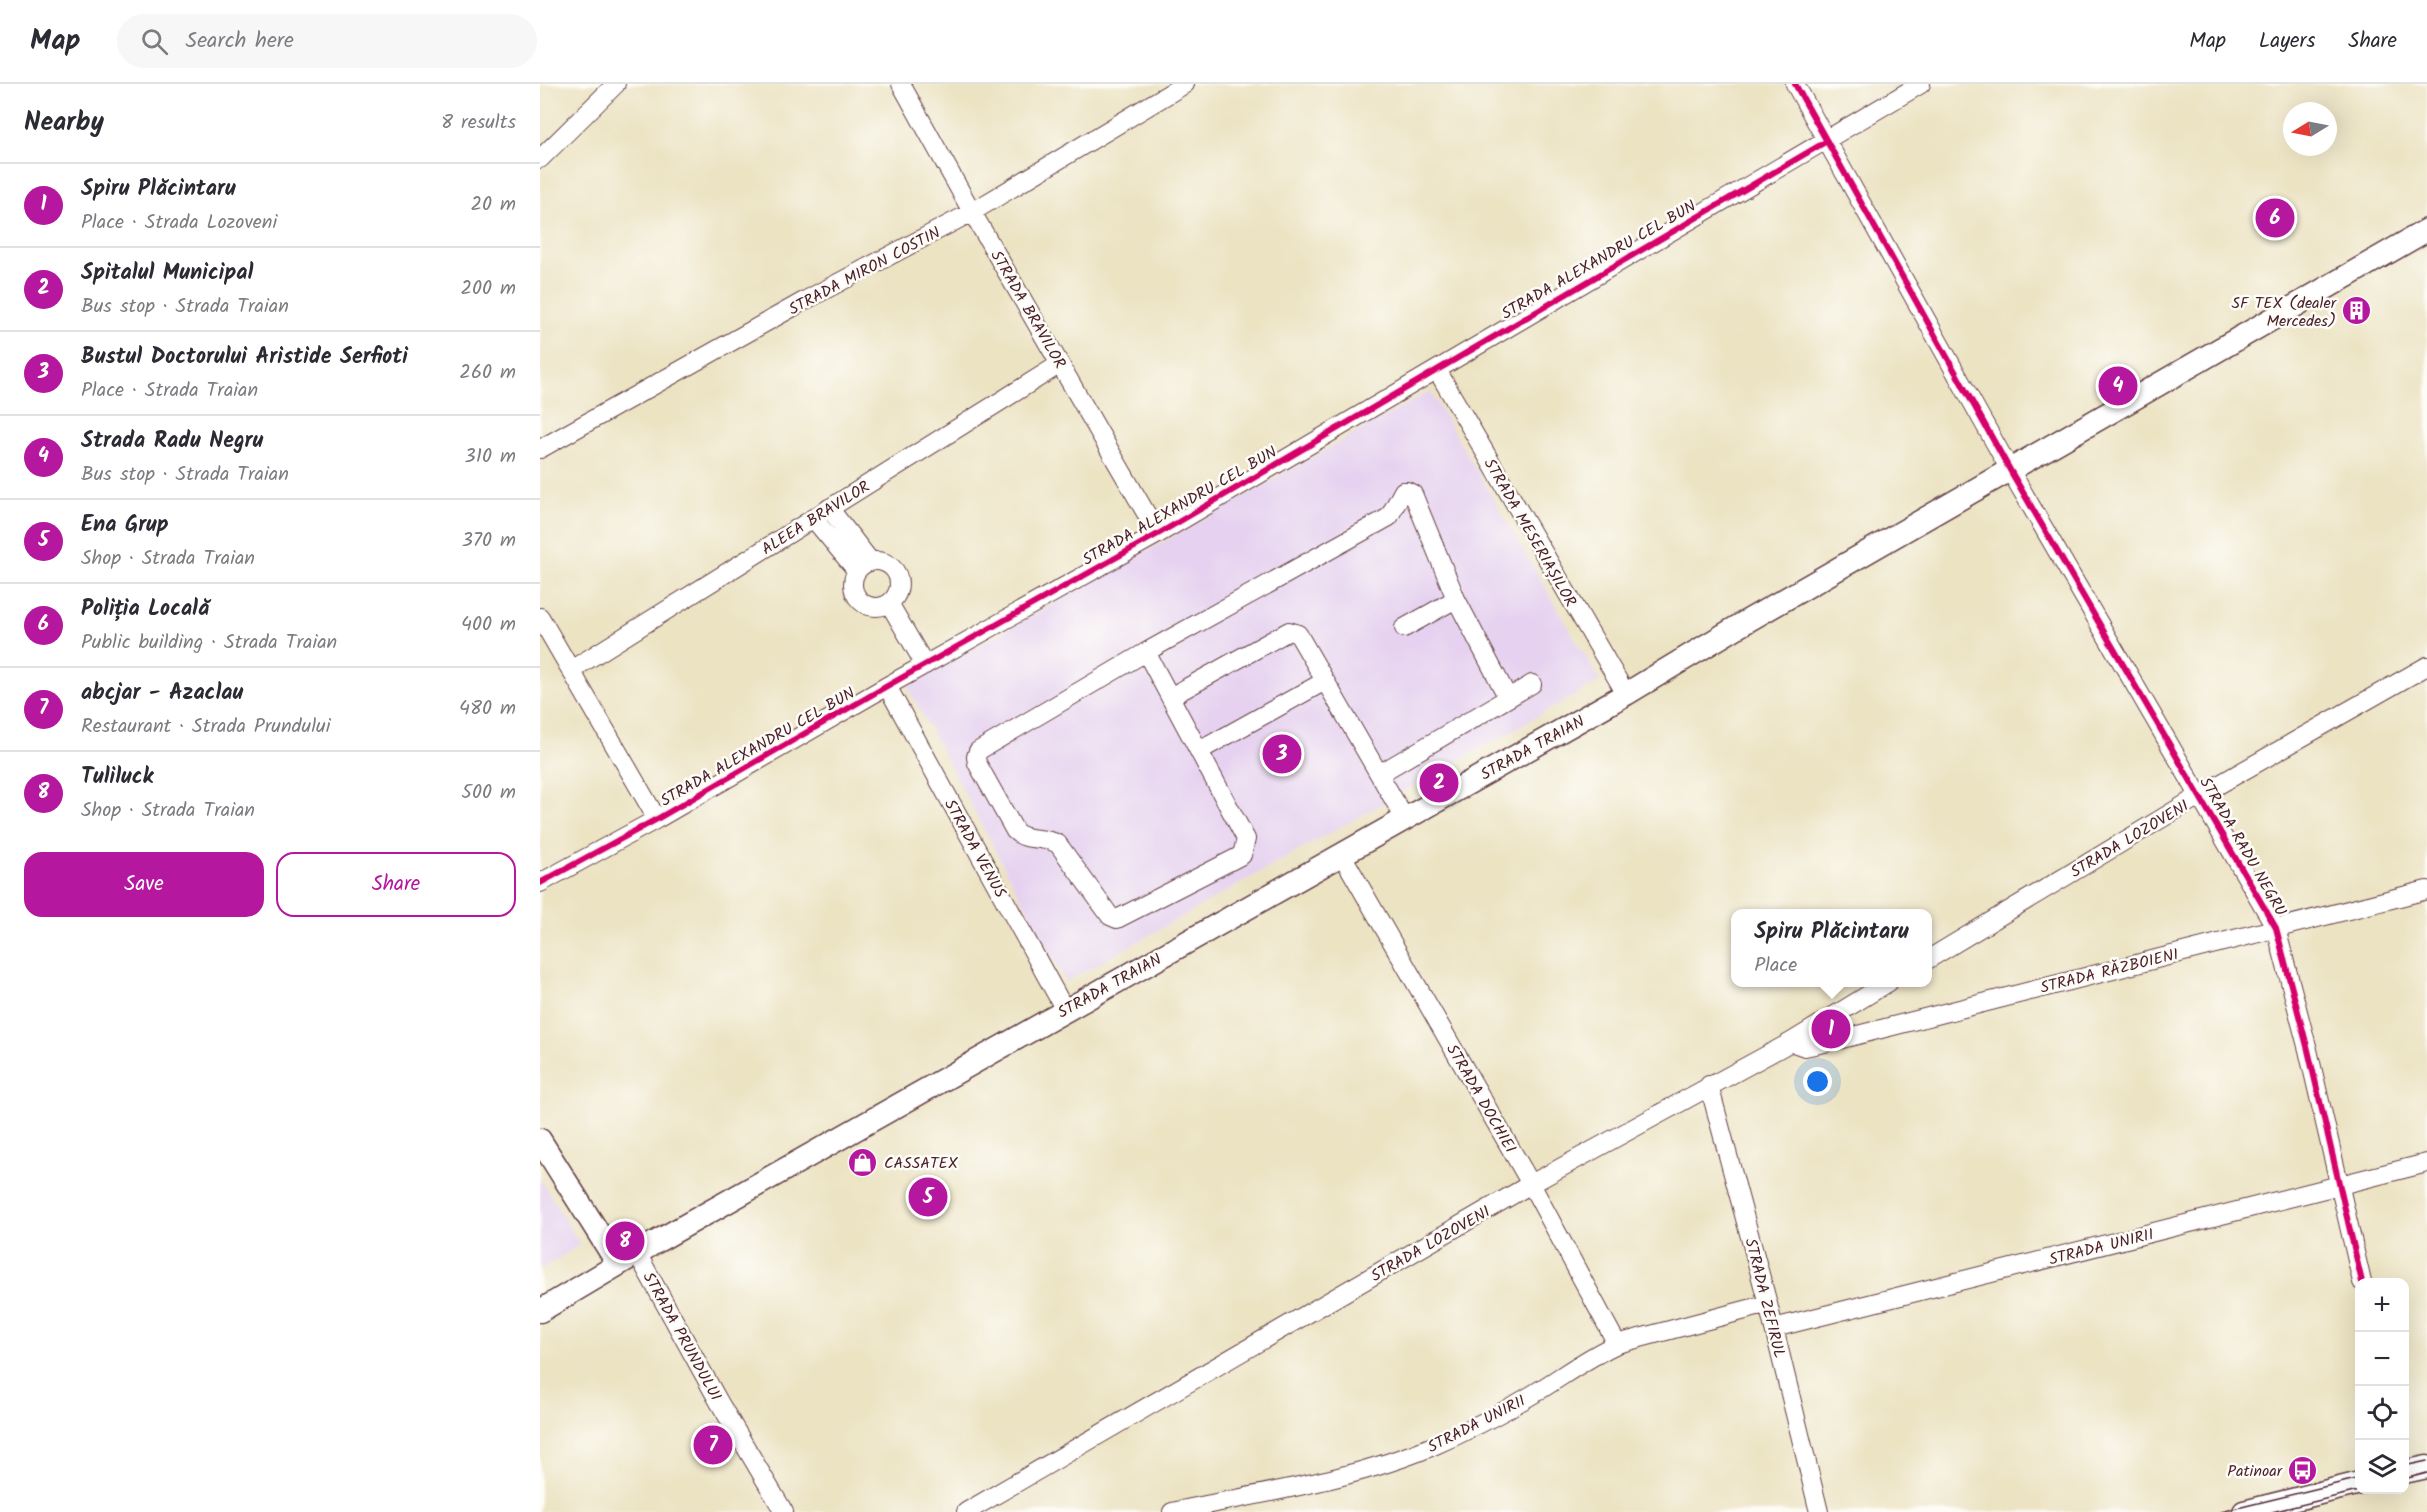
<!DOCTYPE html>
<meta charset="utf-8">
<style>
:root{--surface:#fff;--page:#f7f7f7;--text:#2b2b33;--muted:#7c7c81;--line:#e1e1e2;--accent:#b5179e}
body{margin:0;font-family:Kalam,sans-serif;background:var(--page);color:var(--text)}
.controls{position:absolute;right:18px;bottom:18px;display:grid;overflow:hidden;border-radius:12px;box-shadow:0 6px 24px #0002}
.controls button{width:54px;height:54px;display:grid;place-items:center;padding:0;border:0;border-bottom:2px solid var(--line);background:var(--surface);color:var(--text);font:30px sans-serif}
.compass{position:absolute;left:1743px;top:18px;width:54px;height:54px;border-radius:50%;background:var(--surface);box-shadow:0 6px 24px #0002;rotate:260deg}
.you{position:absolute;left:1278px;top:998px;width:21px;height:21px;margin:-15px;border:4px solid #fff;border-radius:50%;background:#1a73e8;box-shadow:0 0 0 9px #1a73e833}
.badge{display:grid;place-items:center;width:39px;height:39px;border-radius:50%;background:var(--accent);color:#fff;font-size:20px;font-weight:700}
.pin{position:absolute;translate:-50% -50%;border:3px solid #fff;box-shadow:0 2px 6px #0006}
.popup{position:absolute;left:1191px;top:825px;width:201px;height:78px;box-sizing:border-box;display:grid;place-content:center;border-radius:12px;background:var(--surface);filter:drop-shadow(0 2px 4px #0005);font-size:20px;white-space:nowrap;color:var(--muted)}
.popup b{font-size:22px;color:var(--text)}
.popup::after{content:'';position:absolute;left:50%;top:100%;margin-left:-12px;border:12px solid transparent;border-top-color:var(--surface)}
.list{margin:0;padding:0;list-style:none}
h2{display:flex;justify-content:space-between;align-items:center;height:78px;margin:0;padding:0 24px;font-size:26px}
h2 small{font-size:20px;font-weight:400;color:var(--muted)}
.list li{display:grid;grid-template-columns:39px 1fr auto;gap:18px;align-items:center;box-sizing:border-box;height:84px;padding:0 24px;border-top:2px solid var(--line)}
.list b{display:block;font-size:22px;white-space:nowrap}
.list p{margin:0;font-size:20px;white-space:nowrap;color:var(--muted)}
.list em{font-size:20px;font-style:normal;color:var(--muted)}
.actions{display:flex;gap:12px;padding:18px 24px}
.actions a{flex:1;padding:14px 0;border:2px solid var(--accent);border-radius:18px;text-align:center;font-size:21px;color:var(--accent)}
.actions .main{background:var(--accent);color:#fff}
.icon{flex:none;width:33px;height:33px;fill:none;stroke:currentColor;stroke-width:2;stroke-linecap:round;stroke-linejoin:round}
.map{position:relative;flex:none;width:1887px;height:1428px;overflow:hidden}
header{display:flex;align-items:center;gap:36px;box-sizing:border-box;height:84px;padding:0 30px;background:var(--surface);border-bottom:2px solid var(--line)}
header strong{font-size:28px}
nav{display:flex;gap:33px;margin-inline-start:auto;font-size:21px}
.search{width:420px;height:54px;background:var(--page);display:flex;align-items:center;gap:15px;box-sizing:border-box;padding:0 21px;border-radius:33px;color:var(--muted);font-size:22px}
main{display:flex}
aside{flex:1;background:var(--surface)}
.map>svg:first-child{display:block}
</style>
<header>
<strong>Map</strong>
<div class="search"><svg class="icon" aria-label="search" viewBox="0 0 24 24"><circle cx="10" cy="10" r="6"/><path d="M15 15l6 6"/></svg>Search here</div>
<nav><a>Map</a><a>Layers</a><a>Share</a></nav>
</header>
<main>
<aside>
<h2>Nearby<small>8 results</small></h2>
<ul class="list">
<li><span class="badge">1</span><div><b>Spiru Plăcintaru</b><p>Place · Strada Lozoveni</p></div><em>20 m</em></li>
<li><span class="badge">2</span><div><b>Spitalul Municipal</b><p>Bus stop · Strada Traian</p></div><em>200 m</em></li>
<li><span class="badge">3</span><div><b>Bustul Doctorului Aristide Serfioti</b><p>Place · Strada Traian</p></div><em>260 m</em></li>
<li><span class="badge">4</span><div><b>Strada Radu Negru</b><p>Bus stop · Strada Traian</p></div><em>310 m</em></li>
<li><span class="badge">5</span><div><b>Ena Grup</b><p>Shop · Strada Traian</p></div><em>370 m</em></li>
<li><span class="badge">6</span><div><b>Poliția Locală</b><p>Public building · Strada Traian</p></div><em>400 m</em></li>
<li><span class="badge">7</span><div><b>abcjar - Azaclau</b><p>Restaurant · Strada Prundului</p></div><em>480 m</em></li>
<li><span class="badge">8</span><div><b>Tuliluck</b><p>Shop · Strada Traian</p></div><em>500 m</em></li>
</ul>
<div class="actions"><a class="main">Save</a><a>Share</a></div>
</aside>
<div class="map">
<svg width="1887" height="1428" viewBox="0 0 1887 1428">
<rect width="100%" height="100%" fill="#fdfcf7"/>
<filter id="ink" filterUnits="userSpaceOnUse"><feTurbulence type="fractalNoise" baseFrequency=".0167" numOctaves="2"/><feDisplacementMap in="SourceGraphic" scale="12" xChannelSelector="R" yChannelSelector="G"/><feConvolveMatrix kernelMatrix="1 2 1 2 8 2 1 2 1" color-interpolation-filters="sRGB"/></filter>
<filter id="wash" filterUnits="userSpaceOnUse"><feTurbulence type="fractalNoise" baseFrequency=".008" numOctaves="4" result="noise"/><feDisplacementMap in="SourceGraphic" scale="24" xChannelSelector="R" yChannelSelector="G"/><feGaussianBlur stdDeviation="1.35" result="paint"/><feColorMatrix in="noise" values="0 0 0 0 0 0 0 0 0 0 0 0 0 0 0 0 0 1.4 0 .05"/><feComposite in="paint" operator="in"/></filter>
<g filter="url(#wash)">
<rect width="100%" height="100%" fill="#ece3c3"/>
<path fill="#e6d2f0" d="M890,307l170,290 -534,301 -159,-296z
M0,1094l40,67 -40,25z"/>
</g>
<g filter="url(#ink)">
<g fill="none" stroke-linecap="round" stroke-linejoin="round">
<defs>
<path id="minor" d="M361,0l71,128 186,322
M1255,0l215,386 266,458 32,122 54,232
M0,75l76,-75
M897,286l189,324
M0,365l264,-148 168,-89 213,-128
M289,424l42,54
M273,434l44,53
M313 500a23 23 0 1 1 46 0a23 23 0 1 1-46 0Z
M349,519l36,62
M0,533l117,202
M864,544l52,-29
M606,568l100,187 -4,16 -125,64 -7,-3 -52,-72c-13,-8 -32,-2 -43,-13l-38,-68 -1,-6 2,-6 168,-99 243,-135 14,-26h4l6,3 43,105 52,99
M31,586l489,-306
M347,602l178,324
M630,613l119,-66 9,3 107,185
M659,667l126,-70
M839,690l153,-90
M802,771l189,329 86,160
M0,799l117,-64 230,-133 271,-152 763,-450
M1387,876l272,-164 228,-130
M1251,958l14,5 29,-6 593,-151
M1169,1001l59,219 51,208
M97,1169l82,149 65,110
M1234,1244l653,-165
M426,1428l565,-328 260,-142 98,-60
M632,1428c87,-19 179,-31 261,-66 35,-15 69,-33 102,-53 28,-17 53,-36 82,-49l151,-40"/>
<path id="major" d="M0,1056l78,124
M0,1227l116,-69 970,-548 116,-70 685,-394
M1864,1388l23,-5
M1704,1428l116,-29"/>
</defs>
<use href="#minor" stroke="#623c42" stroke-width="20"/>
<use href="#major" stroke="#623c42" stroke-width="25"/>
<use href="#minor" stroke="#fff" stroke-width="18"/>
<use href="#major" stroke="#fff" stroke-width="22"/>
<path stroke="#4a1f2b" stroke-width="1.5" d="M1864,1382l23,-5
M1864,1395l23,-6
M1681,1428l139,-34
M1732,1428l90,-22"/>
<defs>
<path id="cycleway" d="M1255,0l215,386 266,458 32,122 54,232
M0,799l117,-64 230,-133 271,-152 669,-393"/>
</defs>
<use href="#cycleway" stroke="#fdfcf7" stroke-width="10"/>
<use href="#cycleway" stroke="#d6006c" stroke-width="6"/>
</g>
</g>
<defs>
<symbol id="building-disc" viewBox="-11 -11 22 22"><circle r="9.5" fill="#b5179e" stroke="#fdfcf7"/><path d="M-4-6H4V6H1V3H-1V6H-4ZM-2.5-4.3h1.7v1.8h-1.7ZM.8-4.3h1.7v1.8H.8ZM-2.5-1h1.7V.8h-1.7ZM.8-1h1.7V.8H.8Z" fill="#fff"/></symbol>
<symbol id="shop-disc" viewBox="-11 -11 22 22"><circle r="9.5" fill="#b5179e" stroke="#fdfcf7"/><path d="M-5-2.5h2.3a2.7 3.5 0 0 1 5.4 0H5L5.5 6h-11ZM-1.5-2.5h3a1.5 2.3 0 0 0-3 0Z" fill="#fff"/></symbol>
<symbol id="bus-disc" viewBox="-11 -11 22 22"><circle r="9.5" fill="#b5179e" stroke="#fdfcf7"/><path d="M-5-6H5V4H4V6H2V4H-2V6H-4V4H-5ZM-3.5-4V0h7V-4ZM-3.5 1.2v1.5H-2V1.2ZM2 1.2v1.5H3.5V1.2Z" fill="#fff"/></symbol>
</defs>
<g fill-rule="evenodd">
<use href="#building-disc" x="1800" y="210" width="33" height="33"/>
<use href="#shop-disc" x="306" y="1062" width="33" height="33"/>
<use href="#bus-disc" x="1746" y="1370" width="33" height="33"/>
</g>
<g text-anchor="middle" stroke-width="5" stroke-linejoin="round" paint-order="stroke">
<g font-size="16" fill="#4a1f2b" stroke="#fdfcf7">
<text transform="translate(1058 175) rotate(-30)" y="6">STRADA ALEXANDRU CEL BUN</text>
<text transform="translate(324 186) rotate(-28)" y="6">STRADA MIRON COSTIN</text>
<text transform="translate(489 225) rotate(60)" y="6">STRADA BRAVILOR</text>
<text transform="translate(639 421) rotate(-30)" y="6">STRADA ALEXANDRU CEL BUN</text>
<text transform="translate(275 433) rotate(-32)" y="6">ALEEA BRAVILOR</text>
<text transform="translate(991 448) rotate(60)" y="6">STRADA MESERIAȘILOR</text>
<text transform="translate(217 662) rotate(-30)" y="6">STRADA ALEXANDRU CEL BUN</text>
<text transform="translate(992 663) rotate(-29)" y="6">STRADA TRAIAN</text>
<text transform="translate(1589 754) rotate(-31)" y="6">STRADA LOZOVENI</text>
<text transform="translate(1704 762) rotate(60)" y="6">STRADA RADU NEGRU</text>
<text transform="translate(436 764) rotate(61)" y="6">STRADA VENUS</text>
<text transform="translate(1569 886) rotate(-14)" y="6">STRADA RĂZBOIENI</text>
<text transform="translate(569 901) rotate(-29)" y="6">STRADA TRAIAN</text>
<text transform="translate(942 1014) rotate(60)" y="6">STRADA DOCHIEI</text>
<text transform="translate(890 1159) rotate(-30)" y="6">STRADA LOZOVENI</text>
<text transform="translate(1561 1162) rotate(-14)" y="6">STRADA UNIRII</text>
<text transform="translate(1226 1214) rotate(76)" y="6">STRADA ZEFIRUL</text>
<text transform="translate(143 1252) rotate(61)" y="6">STRADA PRUNDULUI</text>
<text transform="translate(936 1339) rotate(-27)" y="6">STRADA UNIRII</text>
</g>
<g font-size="16" fill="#4a1f2b" stroke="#fdfcf7" text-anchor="end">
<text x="1796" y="224">SF TEX (dealer<tspan x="1796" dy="18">Mercedes)</tspan></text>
<text x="344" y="1084" text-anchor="start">CASSATEX</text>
<text x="1742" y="1392">Patinoar</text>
</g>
</g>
</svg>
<div class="controls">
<button>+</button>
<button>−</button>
<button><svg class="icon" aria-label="locate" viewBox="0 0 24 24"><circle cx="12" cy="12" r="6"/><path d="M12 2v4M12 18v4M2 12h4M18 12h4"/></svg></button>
<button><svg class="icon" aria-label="layers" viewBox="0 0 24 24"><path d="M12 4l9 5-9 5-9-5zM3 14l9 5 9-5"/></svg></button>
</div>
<svg class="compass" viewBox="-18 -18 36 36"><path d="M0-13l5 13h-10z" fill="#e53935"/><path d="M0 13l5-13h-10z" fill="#7c7c81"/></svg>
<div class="you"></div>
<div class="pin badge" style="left:1291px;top:945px">1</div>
<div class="popup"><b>Spiru Plăcintaru</b>Place</div>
<div class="pin badge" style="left:899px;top:699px">2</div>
<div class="pin badge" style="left:742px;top:670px">3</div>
<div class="pin badge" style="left:1578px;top:302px">4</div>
<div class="pin badge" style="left:388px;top:1113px">5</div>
<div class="pin badge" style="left:1735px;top:134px">6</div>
<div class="pin badge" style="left:173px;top:1361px">7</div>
<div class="pin badge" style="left:85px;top:1157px">8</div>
</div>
</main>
